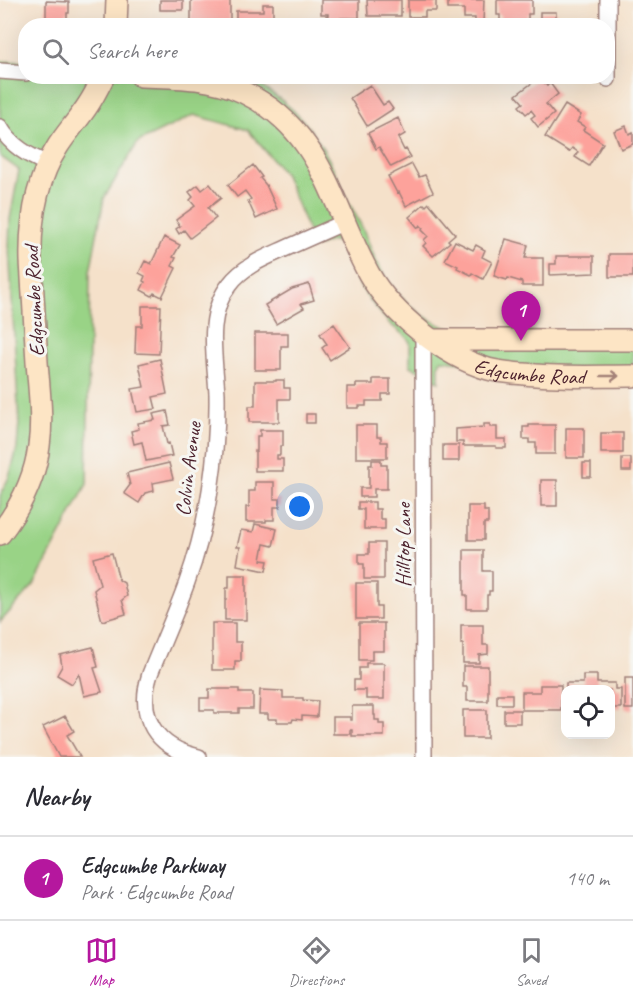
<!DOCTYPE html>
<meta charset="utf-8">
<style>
:root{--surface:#fff;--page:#f2f2f3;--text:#2b2b33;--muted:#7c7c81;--line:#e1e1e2;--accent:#b5179e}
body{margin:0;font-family:Caveat,sans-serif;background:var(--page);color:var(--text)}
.controls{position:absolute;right:18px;bottom:18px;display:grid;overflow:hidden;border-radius:12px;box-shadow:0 6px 24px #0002}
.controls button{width:54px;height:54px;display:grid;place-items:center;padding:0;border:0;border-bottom:2px solid var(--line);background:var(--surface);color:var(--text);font:30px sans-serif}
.you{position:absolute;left:300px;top:507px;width:21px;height:21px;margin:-15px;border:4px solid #fff;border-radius:50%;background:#1a73e8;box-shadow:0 0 0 9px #1a73e833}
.badge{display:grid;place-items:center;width:39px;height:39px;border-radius:50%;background:var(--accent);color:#fff;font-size:20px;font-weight:700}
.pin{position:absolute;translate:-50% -50px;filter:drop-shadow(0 2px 3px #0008)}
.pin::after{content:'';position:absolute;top:32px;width:21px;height:18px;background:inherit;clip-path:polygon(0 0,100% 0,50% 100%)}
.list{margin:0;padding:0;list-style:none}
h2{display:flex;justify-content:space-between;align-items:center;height:78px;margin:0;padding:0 24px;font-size:26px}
h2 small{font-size:20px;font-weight:400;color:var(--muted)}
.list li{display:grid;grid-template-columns:39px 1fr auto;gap:18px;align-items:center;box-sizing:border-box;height:84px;padding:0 24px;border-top:2px solid var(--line)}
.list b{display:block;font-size:22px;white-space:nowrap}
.list p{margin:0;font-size:20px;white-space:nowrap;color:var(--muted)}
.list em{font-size:20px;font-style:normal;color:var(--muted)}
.icon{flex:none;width:33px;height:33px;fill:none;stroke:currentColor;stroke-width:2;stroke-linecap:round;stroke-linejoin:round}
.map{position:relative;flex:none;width:633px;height:757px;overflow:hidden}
.search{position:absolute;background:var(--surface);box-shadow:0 6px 24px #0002;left:18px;right:18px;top:18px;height:66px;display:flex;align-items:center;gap:15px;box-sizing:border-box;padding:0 21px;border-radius:24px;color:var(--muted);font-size:22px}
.sheet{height:162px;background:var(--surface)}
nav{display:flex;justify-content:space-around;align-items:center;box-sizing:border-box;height:84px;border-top:2px solid var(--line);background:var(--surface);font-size:16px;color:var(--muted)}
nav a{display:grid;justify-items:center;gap:3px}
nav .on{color:var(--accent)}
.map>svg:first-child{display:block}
</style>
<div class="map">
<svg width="633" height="757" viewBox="0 0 633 757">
<rect width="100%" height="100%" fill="#f6f6f2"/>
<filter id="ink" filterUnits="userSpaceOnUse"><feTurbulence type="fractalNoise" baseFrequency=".0167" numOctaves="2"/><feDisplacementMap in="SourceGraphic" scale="12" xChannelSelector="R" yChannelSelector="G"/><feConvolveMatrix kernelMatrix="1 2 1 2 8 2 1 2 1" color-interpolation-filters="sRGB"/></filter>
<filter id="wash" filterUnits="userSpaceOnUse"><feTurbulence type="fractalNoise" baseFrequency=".008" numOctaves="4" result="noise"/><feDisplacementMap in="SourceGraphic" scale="24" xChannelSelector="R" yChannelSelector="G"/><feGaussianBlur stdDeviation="1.35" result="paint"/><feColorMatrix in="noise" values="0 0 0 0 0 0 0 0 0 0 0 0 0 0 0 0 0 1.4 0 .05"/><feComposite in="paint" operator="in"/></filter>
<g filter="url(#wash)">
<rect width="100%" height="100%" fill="#f5e1ca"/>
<path fill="#99d386" stroke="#727958" stroke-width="1.5" d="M0,61l25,1 1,14h213c32,13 58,33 77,62 13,19 22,40 31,61 6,12 14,24 19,37 4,10 7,20 12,29 16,31 45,57 79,66l176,2v50l-189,-23h-3l-2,5v17l-29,-16v-24l-4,-5 -16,-13 -21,-25 -9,-14 -18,-39 -7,-5h-4l-16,6 -30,-72 -37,-45 -54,-15 -56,27 -34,56 -14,74 -3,212 -53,101 -34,37v-126l9,-19 4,-13 4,-16 2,-26 -10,-175 1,-28 9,-49 -19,-14z"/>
<g id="blocks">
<path fill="#fda29b" d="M160,0h23v10h-23z
M191,0h39v23h-39z
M321,0h38v18h-18v8h-15v-10h2v-2h-7z
M367,0h34v16h-33z
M408,0h28v11h-11v6h-17z
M448,0h36l-1,23h-8v-5h-11v-9h-16z
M497,0h35v14h-4v7h-28v-6h-3z
M46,1l23,1v11h-2v13h-21z
M263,4h10v22h-37v-15h27z
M540,12h16v14h-16z
M540,77l7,9 3,-3 8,11 -12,10 8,10 -16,13 -7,-9 4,-3 -4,-5 -5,4 -7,-8 4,-3 -7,-8z
M370,85l13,20 5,-3 5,7 -26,17 -17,-28z
M565,105l16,10 -4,7 8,5 -2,3 20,13 -14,23 -14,-9 3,-5 -6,-4 -3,4 -24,-15z
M398,118l7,16 -7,4 6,12 2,-1 5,8 -20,10 -12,-20 -3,2 -8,-16z
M626,126l3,8 4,-2v12l-12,5 -7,-18z
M412,164l7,13 6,-2 8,17 -27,14 -7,-14 -2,1 -9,-17z
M253,165l9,12 -2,1 6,7 11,24 -21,10 -8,-18 3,-2 -6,-8 -8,6 -9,-12z
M210,184l11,14 -13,10 8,10 -26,20 -6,-8 -5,4 -3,-5 4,-3 -4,-6 19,-14 -5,-6 3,-3 -4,-5 9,-7 4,5z
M429,203l26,31 -7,6 2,2 -17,14 -10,-10 3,-3 -2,-3 4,-4 -6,-6 1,-2 -3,-3 -2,3 -9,-11 15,-13 2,2z
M164,237l16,8 -7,12 3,1 -4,8 4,2 -14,29 -8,-4 -2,3 -11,-6 4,-8 -2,-1 2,-5 -6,-3 6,-12 6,3z
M506,239l22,6 -3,13h18v28h-21v-4l-14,-4 -1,2 -13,-4z
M455,241l18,9 3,-5 9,5 -3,7 10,5 -9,17 -11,-6 -1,2 -14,-7 1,-2 -13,-6z
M609,254h24v23h-24z
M556,256h38v17l-44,2v-11h6z
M309,284l5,16 -13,4 3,4 -28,16 -11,-19 27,-16z
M142,306h19l-2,48 -24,-1 1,-27h6z
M334,324l16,23 -20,13 -8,-12 5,-4 -7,-10z
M255,333h33v13h-7v24h-26z
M160,359l7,35 -14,3 3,12 -19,3 -5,-23 12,-2 -5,-23z
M373,379h17v15h-8v7h-16v5h-7v2h-12v-21h9v-3h17z
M276,380h8v8h6v11h-11v23h-30v-16h6v-25h21z
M167,411l3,14 -7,1 4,18 2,-1 3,13 -26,5 -4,-19 -8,2 -3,-13 8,-2 -1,-6 17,-3 -2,-6z
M306,414h9v9h-9z
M484,424h6v3h7v12h9v9h-10v-2h-33v-4h-7v-13l28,-2z
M356,425h21v12h4v5h6v16h-31z
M529,425h26v29h-19v-11h-7v-4h-6v-12h6z
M566,428h18v30h-18z
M260,430h23v16h-3v9h-3v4h6v12h-28v-20h2v-15h3z
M601,433h22v20h-22z
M443,445h16v16h-16z
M622,458h9v13h-9z
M372,460h9v5h6v24h-13v8h-14v-9h9v-23h3z
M169,463l4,16 -20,4 1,8 -9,2 -6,10 -15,-10 6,-8 -3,-12z
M583,463h8v14h-8z
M541,480h16v26h-16z
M255,482h19v17h6v8h-6v13h-8v2h-20v-15h3v-16h6z
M358,502h17v7h5v10h5v10h-21v-20h-6z
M468,506h16v5h4v12h-4v17h-16z
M255,524l22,5 -4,17 -9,-2 -3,16 7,1 -2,10 -29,-6 3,-18h-3l4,-17 12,2z
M369,543h15v36h-20v-15h-5v-10h10z
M464,550h19v21h9v20h-3v4h-2v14h-20v-14h-3z
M112,553l7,27 5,3 3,13 -5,4 4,14 -24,7 -8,-31 6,-5 -7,-27z
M229,575h17v45h-21v-20h1v-12h3z
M356,583h21v24h4v12h-25z
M212,623h23v19h6v19h-6v9h-23z
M359,623h25v28h-12v9h-13z
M461,625h22v20h5v9l-9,1v8h-16v-19h-2z
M93,647l5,20 -4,1 8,24 -18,4 -5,-22 -7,10 -15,-9 5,-9 -2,-11z
M366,663h18v36h-18v-9h-12v-10h5v-12h7z
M463,666h25v35h-21v-14h-4z
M583,675h14v8h18v6h6v19h-11v-18h-44v-7h17z
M625,678h8v31h-8z
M540,685h21v25h-39v-18h18z
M209,689h30v4h14v16h-14v4h-25v-3h-14v-12h9z
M260,690l23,1v7h20v2l15,1 -1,16 -15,-1v4l-9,-1 -1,3h-15v-3h-9v-5h-9z
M497,694h15v10h-15z
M352,706h22v9h1v5h4v4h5v12h-32v-6h-2v4h-17v-17h17v3h2z
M463,710h24v28h-24z
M504,710h16v13h-16z
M65,716l9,15 -7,4 13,22h-21l-16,-30z"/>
</g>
</g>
<g filter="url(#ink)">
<use href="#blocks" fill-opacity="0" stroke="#a0807a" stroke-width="1.5"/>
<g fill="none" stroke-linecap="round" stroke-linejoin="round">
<defs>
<path id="street" d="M608,0v79
M0,71l26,2
M0,127c11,19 29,29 48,37
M423,334l1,423
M199,757c-43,-9 -63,-40 -49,-83 12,-30 26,-61 37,-92 21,-58 31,-127 30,-188 -2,-37 -12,-79 13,-110 15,-20 40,-28 61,-38 18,-8 36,-16 54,-24"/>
<g id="secondary">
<path d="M116,26l1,-26"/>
<path id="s1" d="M141,76c34,1 71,1 102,16 80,38 88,113 126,182 23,40 75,82 119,95 11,3 24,4 36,5 36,4 73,2 109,2"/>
<path d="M433,340h200"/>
<path d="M0,534c20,-26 35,-56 39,-88 4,-28 0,-56 -2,-84 -2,-33 -4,-67 -6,-101 -1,-40 5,-81 27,-115 9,-14 21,-27 30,-41 6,-9 11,-19 16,-29"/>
</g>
</defs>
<use href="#street" stroke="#a0807a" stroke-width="18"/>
<use href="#secondary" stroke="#a0807a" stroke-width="24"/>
<use href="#street" stroke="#fff" stroke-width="15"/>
<use href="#secondary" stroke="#fde5c5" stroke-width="21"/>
</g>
<defs><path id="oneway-shaft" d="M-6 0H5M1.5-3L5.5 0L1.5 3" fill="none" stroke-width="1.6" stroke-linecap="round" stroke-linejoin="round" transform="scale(1.5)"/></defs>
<use stroke="#a48278" href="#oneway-shaft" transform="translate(610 376)"/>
</g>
<g text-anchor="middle" stroke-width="6" stroke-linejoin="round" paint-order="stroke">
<g font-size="21" fill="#4a1f2b" stroke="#f6f6f2">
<text transform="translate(34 301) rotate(-93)" y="7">Edgcumbe Road</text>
<text dy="7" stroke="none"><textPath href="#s1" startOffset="528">Edgcumbe Road</textPath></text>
<text transform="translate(188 469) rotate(-83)" y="7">Colvin Avenue</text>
<text transform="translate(403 545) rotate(-90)" y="7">Hilltop Lane</text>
</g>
</g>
</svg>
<div class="controls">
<button><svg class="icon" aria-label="locate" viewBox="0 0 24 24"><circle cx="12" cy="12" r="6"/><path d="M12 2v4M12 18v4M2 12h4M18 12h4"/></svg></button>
</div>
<div class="you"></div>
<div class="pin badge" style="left:521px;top:341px">1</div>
<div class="search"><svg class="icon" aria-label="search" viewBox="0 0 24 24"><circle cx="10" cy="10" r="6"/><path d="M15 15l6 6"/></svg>Search here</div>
</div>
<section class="sheet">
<h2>Nearby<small></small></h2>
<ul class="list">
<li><span class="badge">1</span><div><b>Edgcumbe Parkway</b><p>Park · Edgcumbe Road</p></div><em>140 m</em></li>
</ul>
</section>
<nav>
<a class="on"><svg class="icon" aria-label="map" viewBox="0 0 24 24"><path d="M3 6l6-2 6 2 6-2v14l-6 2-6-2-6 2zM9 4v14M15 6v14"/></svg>Map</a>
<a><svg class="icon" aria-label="directions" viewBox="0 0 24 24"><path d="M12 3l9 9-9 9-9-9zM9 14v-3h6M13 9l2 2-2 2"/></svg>Directions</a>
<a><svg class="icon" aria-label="saved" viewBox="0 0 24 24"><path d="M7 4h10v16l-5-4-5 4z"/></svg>Saved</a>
</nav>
